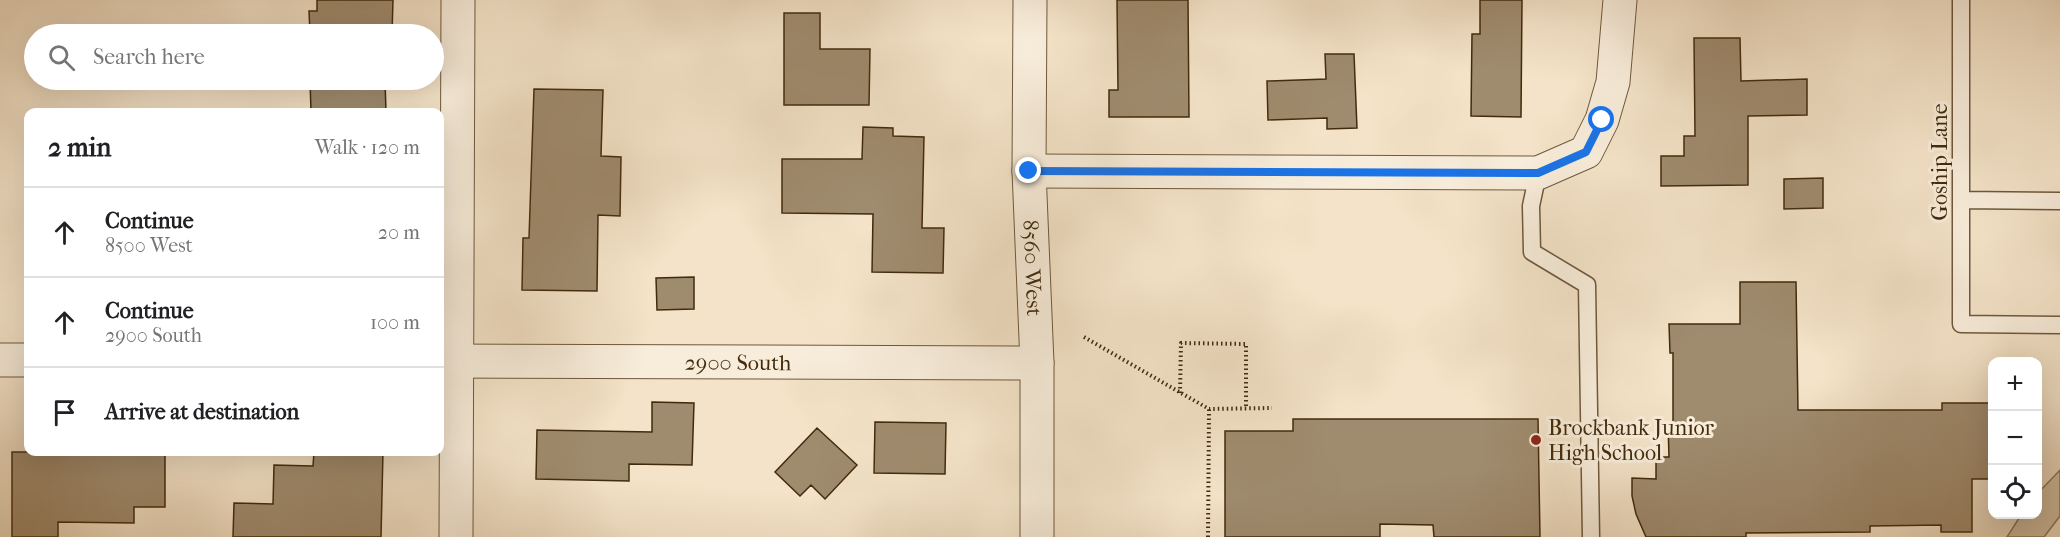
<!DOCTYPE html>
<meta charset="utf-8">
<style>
:root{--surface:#fff;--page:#f2f2f2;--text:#202124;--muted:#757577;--line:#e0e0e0}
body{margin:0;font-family:"IM FELL French Canon",serif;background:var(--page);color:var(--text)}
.controls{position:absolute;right:18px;bottom:18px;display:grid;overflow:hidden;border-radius:12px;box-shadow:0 6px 24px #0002}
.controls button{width:54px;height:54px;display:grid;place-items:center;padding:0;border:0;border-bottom:2px solid var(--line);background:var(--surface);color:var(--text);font:30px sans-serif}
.stop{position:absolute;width:18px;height:18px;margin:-14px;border:4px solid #1a73e8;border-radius:50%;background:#fff}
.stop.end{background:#1a73e8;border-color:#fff;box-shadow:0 2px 6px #0008}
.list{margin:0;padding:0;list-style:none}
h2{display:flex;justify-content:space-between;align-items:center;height:78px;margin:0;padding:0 24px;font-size:26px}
h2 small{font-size:20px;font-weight:400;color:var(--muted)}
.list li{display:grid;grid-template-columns:39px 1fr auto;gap:18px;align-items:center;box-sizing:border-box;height:90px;padding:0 24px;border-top:2px solid var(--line)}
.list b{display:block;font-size:22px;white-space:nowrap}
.list p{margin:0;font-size:20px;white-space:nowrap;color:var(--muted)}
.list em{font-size:20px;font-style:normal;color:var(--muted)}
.icon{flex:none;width:33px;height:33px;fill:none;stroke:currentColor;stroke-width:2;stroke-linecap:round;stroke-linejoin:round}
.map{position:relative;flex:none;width:2060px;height:537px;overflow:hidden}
.search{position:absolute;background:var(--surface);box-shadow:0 6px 24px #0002;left:24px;top:24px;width:420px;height:66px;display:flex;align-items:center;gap:15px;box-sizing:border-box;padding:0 21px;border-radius:33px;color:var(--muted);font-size:22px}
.panel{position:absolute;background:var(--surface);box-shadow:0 6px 24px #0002;left:24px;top:108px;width:420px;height:348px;border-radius:12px}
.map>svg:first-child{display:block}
</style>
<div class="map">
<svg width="2060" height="537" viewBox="0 0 2060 537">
<rect width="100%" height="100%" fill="#f4e3c8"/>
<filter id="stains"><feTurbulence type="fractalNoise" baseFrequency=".00333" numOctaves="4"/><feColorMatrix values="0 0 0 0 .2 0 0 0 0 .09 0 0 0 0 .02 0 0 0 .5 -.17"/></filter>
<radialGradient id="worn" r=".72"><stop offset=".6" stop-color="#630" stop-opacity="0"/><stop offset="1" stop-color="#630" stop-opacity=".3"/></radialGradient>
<path fill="#d6c4a8" stroke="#8c785a" stroke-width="1.5" d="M2060,470v46l-16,21h-37l14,-22 17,-1v-21z"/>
<path fill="#9f8b6e" stroke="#422b0c" stroke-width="1.5" d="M317,0h76l-1,34h-82l-1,-23h8z
M1117,0h71l1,117h-80v-27h9z
M1480,0h42l-1,117 -50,-1 1,-82h8z
M784,13h36v36h50l-1,56h-85z
M1694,38h46l1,43 66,-2v36l-59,1v69l-87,1v-30h23v-20h11z
M1325,54h29l3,74 -30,1v-11l-59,2 -1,-39 59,-2z
M310,80h75l1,32h-75z
M534,89l69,1 -2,66 20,1 -1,59 -22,-1 -1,76 -75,-1 1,-52h6z
M863,127l30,1v8l31,1 -2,91h22l-1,45 -71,-1 1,-58 -91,-1v-54h80z
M1823,178v30l-39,1v-30z
M694,277v32l-37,1 -1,-32z
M1740,282h56l2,128h144v-7h50v76h-20v53h-31v-7l-71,1v6l-124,1v4h-100l-10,-23 -4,-18v-18l24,1v-22h13l-1,-34 5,1v-71h-3l-1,-29h71z
M652,402l42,1 -2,62 -63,-1v17l-93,-2 1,-49 115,2z
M1293,419h245l2,118h-106l-1,-12 -53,-1v13h-155v-106h68z
M875,422l71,1 -1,51 -71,-1z
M817,428l40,37 -32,34 -14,-14 -11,11 -25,-24z
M12,452h153v55h-31v16l-76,-1v15h-46z
M314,452h69l-2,85h-148l1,-34 39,1 1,-39 39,1z"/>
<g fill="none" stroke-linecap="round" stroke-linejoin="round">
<defs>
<path id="lane" d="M1961,0v324l99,1
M1538,173l-7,33 1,46 55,33 4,252
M1962,200l98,1"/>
<g id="street">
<path id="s1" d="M1030,0l-1,171 8,192v174"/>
<path d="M1029,171l509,2 48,-21 16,-32 11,-38 7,-82"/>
<path d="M0,360h28"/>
<path id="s2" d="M440,361l597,2"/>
<path d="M456,537l2,-537"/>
</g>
</defs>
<use href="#lane" stroke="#6e593b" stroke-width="19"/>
<use href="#street" stroke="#6e593b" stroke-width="35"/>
<path stroke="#422b0c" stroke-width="4" stroke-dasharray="1.5 3" stroke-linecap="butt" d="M1084,337l125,72 63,-1
M1180,393l1,-50 65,1v64
M1208,537l1,-128"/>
<use href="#lane" stroke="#f8eddb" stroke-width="16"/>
<use href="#street" stroke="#f8eddb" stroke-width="33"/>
</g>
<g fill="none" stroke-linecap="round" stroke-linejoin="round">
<path stroke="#1a73e8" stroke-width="8" d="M1029,171l509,2 48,-21 16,-32"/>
</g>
<circle fill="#8f2418" stroke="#f8eddb" stroke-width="2" cx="1536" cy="440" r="6"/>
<g text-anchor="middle" stroke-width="6" stroke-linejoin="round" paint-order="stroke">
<g font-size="22" fill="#422b0c" stroke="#f8eddb">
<text transform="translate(1939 162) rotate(-90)" y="8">Goship Lane</text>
<text dy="8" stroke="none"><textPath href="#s1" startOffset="268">8560 West</textPath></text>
<text dy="8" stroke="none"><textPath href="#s2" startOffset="298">2900 South</textPath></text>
</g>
<g font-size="22" fill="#422b0c" stroke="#f8eddb" text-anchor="start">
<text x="1548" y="435">Brockbank Junior<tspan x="1548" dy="25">High School</tspan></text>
</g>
</g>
<rect width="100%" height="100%" filter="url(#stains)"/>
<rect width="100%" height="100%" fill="url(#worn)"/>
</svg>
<div class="controls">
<button>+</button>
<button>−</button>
<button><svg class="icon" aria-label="locate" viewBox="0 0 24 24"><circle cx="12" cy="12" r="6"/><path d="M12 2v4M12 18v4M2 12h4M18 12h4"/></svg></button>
</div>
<div class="stop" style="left:1602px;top:120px"></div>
<div class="stop end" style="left:1029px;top:171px"></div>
<div class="search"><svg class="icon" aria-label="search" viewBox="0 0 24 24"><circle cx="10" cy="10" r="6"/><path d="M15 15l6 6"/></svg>Search here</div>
<section class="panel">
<h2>2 min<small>Walk · 120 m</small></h2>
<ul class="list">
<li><svg class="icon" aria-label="ahead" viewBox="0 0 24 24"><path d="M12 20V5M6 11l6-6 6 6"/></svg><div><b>Continue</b><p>8500 West</p></div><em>20 m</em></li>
<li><svg class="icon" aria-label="ahead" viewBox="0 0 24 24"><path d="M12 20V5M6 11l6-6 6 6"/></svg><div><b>Continue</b><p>2900 South</p></div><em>100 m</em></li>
<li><svg class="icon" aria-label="arrive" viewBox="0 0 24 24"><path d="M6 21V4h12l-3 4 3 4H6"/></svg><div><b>Arrive at destination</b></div></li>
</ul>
</section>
</div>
